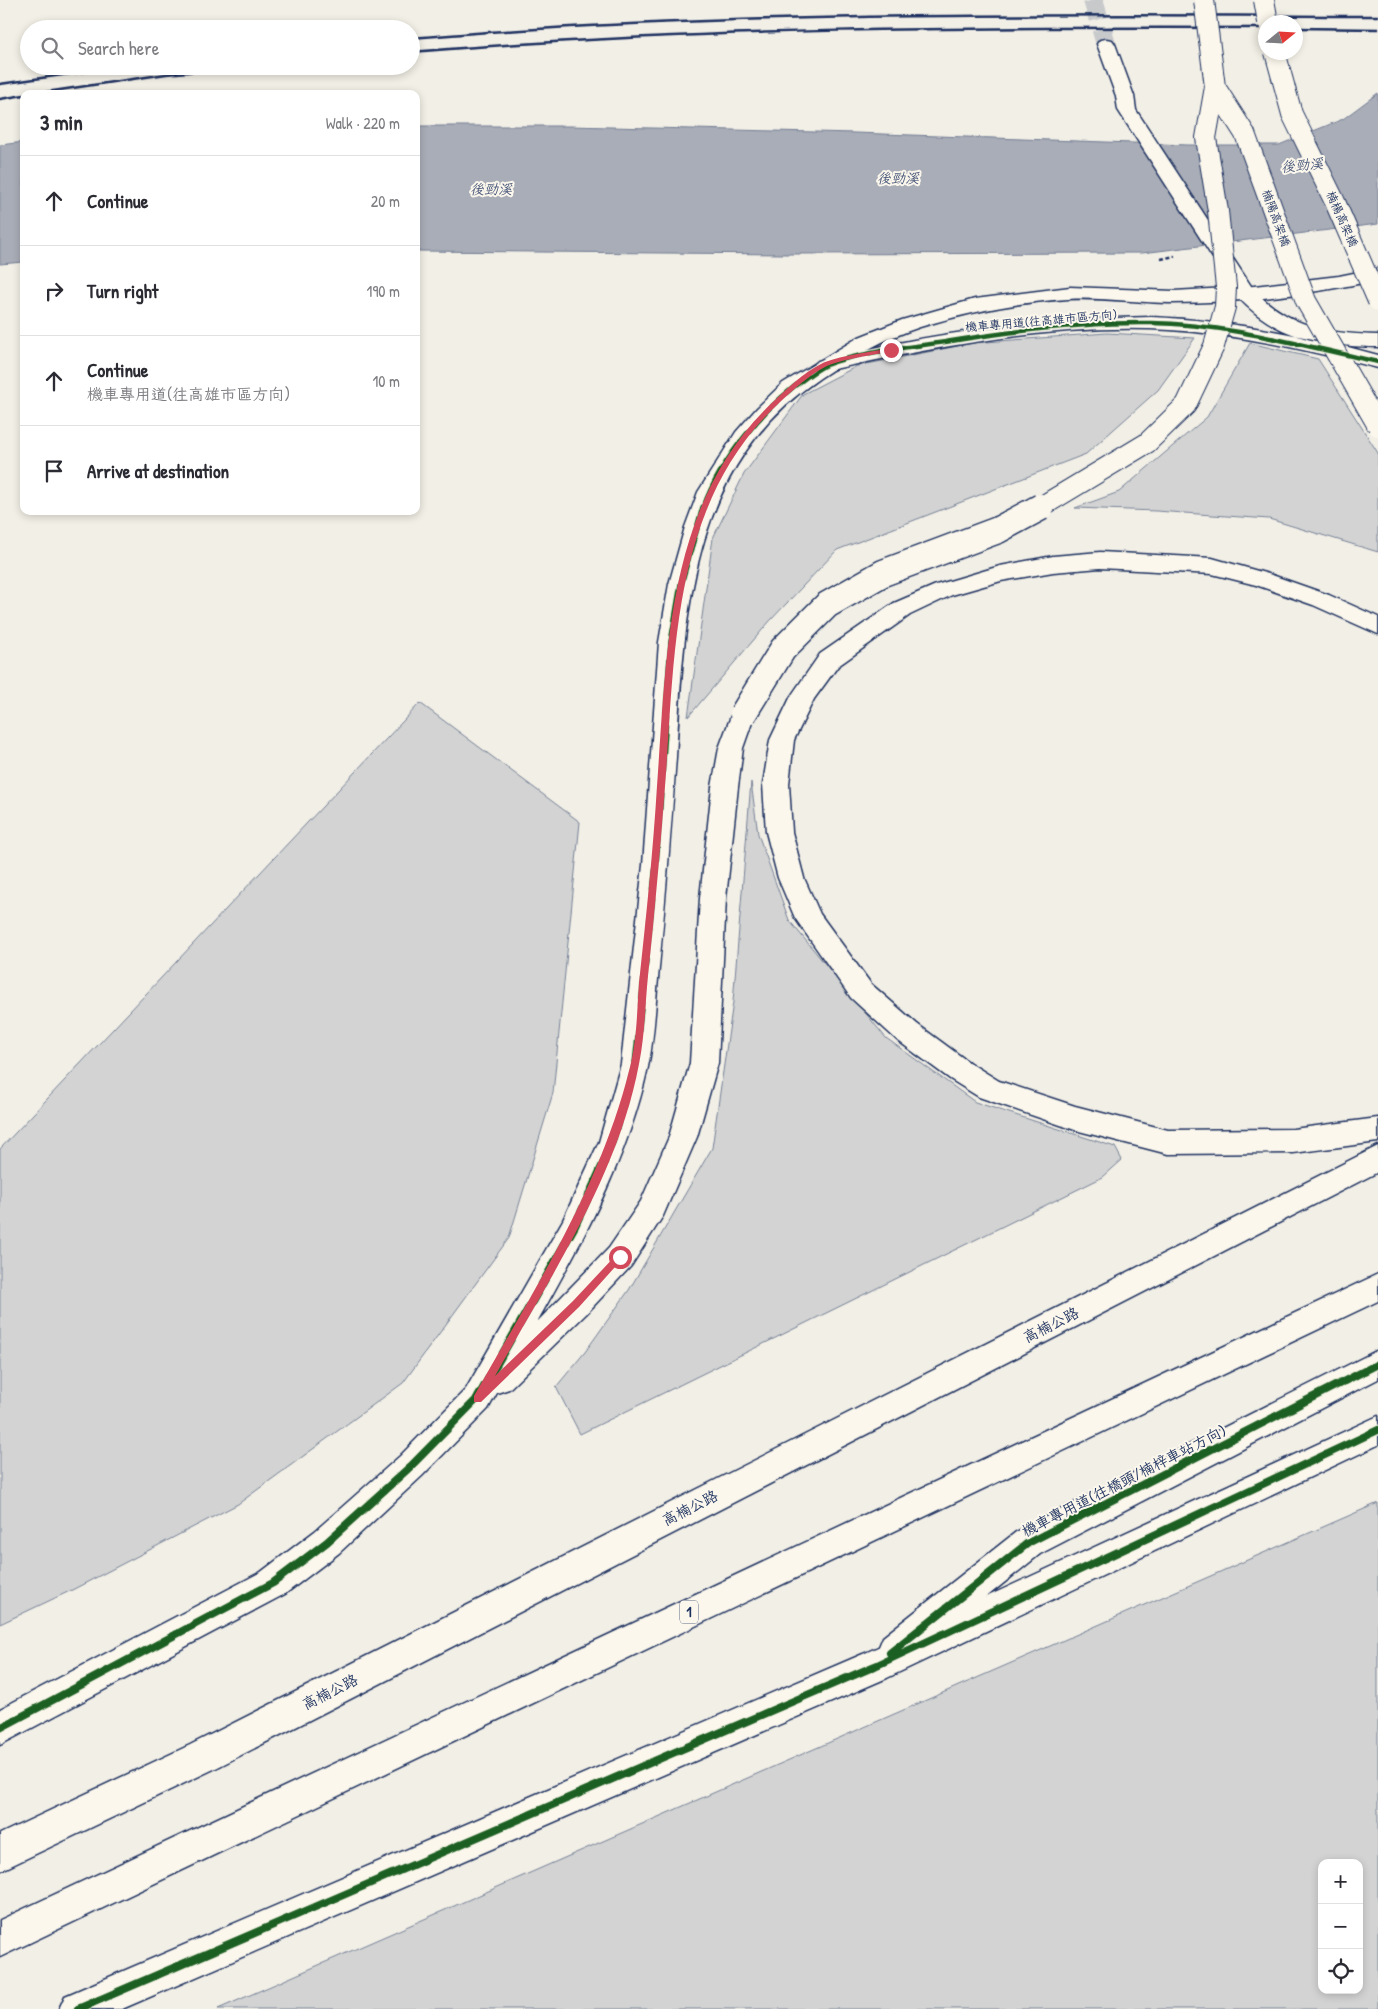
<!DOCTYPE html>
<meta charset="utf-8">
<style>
:root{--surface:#fff;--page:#f7f7f7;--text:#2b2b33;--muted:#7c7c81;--line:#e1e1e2}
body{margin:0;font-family:"Patrick Hand","LXGW WenKai TC",sans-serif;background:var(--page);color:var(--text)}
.controls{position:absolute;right:15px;bottom:15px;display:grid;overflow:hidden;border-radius:10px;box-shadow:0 2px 8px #0003}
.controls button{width:45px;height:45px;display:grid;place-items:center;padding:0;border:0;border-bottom:1px solid var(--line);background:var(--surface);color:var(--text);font:25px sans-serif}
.compass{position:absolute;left:1258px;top:15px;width:45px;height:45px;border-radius:50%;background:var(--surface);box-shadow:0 2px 8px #0003;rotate:72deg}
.stop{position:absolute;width:15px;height:15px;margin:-11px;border:4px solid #d1495b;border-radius:50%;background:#fff}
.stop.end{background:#d1495b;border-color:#fff;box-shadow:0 1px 5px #0008}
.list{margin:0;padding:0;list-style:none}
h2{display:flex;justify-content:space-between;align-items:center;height:65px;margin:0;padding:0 20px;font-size:21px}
h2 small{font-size:16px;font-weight:400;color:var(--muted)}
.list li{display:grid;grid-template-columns:32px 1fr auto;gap:15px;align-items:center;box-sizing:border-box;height:90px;padding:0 20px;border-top:1px solid var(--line)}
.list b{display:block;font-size:19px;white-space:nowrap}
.list p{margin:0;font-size:16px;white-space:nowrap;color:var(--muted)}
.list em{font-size:16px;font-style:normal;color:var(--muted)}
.icon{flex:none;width:28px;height:28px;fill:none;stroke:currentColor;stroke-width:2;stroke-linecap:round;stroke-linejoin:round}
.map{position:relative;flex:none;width:1378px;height:2009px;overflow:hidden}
.search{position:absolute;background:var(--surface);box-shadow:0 2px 8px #0003;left:20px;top:20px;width:400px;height:55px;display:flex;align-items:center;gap:12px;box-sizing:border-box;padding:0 18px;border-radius:28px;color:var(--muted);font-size:19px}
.panel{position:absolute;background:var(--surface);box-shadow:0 2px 8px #0003;left:20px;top:90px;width:400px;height:425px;border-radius:10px}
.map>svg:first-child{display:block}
</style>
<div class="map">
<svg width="1378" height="2009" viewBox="0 0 1378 2009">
<rect width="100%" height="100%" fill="#f2efe6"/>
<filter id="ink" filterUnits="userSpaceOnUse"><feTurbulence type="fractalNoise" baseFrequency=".02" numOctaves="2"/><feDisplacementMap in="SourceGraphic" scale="10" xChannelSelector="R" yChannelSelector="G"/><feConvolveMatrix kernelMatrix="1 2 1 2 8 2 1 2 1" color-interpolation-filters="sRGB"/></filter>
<g filter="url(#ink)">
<path fill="#d2d3d2" stroke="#768198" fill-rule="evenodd" d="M1107,333l88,5 -37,52 -72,64 -249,96 -68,72 -81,95 25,-179 31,-64 59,-80 54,-28 116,-23z
M1250,343l68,16 60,94v99l-109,-33 -113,-8 -81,-3 44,-16 88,-75z
M420,703l160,119 -27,271 -44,145 -106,145 -165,121 -166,86 -72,34v-475z
M751,782l7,52 31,86 97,118 89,64 140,45 7,13 -19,17 -523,257 -24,-47 29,-35 44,-62 83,-142 21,-146z
M1378,1503v506h-1160zM1322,1863h37v127h-37z"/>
<path fill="#a9adb7" stroke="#707b93" d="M1378,93v131l-236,29 -356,1 -370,-3v-125h154l285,7 333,12h91l64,-26z
M24,142v120l-24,2v-119z"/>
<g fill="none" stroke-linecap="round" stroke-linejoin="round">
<path stroke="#c7c9cb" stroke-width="20" stroke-dasharray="20 10" stroke-linecap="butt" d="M1093,0l13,44"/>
<defs>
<path id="minor" d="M1106,39l6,1 3,4 19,52 2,14 117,179c36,38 74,45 125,46v12c-55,-1 -101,-8 -140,-50l-120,-187 -2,-14 -19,-52 3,-4z
M1151,317c76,3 154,18 227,38v13c-68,-17 -138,-34 -208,-38 -115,-7 -233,17 -345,41l-7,-2 -4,-4 4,-4c109,-28 221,-42 333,-44z
M1378,1350v29l-338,175 -133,107 -12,4 -12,-4 -5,-12 5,-12 133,-105z"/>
<path id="major" d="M1378,268v12c-67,14 -138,23 -206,23 -34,0 -70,-6 -104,-4 -50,3 -100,13 -148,28 -36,12 -69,30 -100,51 -131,89 -135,235 -144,379 -5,74 -11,148 -18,222 -3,29 -4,60 -10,88 -20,92 -65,173 -111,255l72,-74 32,-47 28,-64 21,-74 10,-165 12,-111 7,-39 15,-40 9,-3 9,3 3,6 -12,34 -5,39 -12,111 -8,165 -21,74 -34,79 -32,50 -44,47 -78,76 -12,4 -9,16 -66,67 -83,77 -54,41 -285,151v-36l261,-137 54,-41 85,-75 66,-67 97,-169 36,-78 22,-78 22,-199 16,-223 10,-58 16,-57 13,-35 38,-60 21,-24 26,-25 76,-46 43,-17 73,-21 95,-12 104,4 71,-4 94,-11z
M1100,552l112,6 60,17 57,20 49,22v17l-65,-29 -57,-20 -44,-11 -112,-6 -47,4 -52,9 -49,14 -42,20 -72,51 -24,33 -20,41 -5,44 3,48 12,46 16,36 51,70 46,40 53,39 29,18 76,25 93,24 125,-1 85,-11v24l-85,11 -125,1 -93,-24 -96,-33 -29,-18 -53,-39 -46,-42 -56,-80 -17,-40 -12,-46 -3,-48 7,-44 21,-44 29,-42 74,-51 42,-18 64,-19 53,-10z
M1378,1146v26l-1164,597 -214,102v-37l190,-89z
M1378,1274v27l-1378,656v-37z
M1378,1416v29l-491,233 -765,331h-63l6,-13 798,-342z"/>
</defs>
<use href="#minor" stroke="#1b2f5e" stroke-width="3"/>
<use href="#major" stroke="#1b2f5e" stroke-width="3"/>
<path stroke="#1b2f5e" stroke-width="2.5" stroke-dasharray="4 2.5" stroke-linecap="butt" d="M1161,259l14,-3"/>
<use href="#minor" fill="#fbf7ec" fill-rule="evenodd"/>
<use href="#major" fill="#fbf7ec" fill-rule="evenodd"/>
<path stroke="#1b2f5e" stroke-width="2.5" d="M1296,28l82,1
M411,38c321,-27 645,-23 967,-22
M411,52c285,-24 569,-25 855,-24
M0,84l124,-18
M33,94l133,-20 87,-8
M0,99l24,-4"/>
<defs>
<path id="minor-bridge" d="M1204,0l11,87 30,47 61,167 72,125
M1264,0l4,22
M1275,52l17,62 43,88 43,99"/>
<path id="major-bridge-far1" d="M1039,508l108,-65 39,-38 28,-59 11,-39 1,-20 -8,-76 -12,-73 9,-51"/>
<path id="major-bridge" d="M743,714l40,-65 44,-44 56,-32 115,-43 43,-23"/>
</defs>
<use href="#minor-bridge" stroke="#1b2f5e" stroke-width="22" stroke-linecap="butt"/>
<use href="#major-bridge-far1" stroke="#1b2f5e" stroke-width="22" stroke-linecap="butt"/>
<use href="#major-bridge" stroke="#1b2f5e" stroke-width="29" stroke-linecap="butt"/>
<use href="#minor-bridge" stroke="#fbf7ec" stroke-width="20"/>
<use href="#major-bridge-far1" stroke="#fbf7ec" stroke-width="20"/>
<use href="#major-bridge" stroke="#fbf7ec" stroke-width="26"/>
<defs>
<path id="cycleway-far2" d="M703,508c18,-50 61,-101 104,-131 6,-4 13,-10 19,-12 34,-13 83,-18 119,-23 67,-11 138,-20 206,-19 77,1 153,23 227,39"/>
<path id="cycleway-far1" d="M603,1163l10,-21 22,-78 21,-199 15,-223 10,-58 22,-77"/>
<path id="cycleway" d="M890,1653l138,-110 350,-179
M0,1728l273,-145 54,-41 84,-76 66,-67 98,-173 29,-64
M78,2009l797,-343 503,-236"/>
</defs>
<use href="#cycleway-far2" stroke="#fbf7ec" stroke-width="7"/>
<use href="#cycleway-far1" stroke="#fbf7ec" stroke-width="9"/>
<use href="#cycleway" stroke="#fbf7ec" stroke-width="11"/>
<use href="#cycleway-far2" stroke="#1b5e20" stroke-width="4.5"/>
<use href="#cycleway-far1" stroke="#1b5e20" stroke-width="5.5"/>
<use href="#cycleway" stroke="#1b5e20" stroke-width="8"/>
</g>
</g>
<path fill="#d1495b" d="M891,348l2,3c-18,4 -53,8 -68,16 -17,9 -32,23 -46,36 -104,97 -104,238 -113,370 -5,68 -11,136 -18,203 -3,29 -3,59 -9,88 -21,112 -89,213 -144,312l78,-75 44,-47 3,-1 4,4 -45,50 -98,95h-7v-6c60,-106 127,-210 156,-329 7,-27 7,-57 9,-84 7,-65 14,-131 18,-197 10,-135 9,-285 117,-385 14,-13 29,-28 47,-37 15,-8 51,-12 70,-16z"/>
<g text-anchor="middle" stroke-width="4" stroke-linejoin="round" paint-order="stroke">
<g font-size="12" fill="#1b2f5e" stroke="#fbf7ec">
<text transform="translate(1276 218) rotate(70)" y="4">楠陽高架橋</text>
<text transform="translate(1342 219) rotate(66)" y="4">楠楊高架橋</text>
<text transform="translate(1041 321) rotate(-5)" y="4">機車專用道(往高雄市區方向)</text>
</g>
<g font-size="14" font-style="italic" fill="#465579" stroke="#fbf7ec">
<text transform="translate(1302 165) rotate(-5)" y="5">後勁溪</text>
<text x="898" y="183">後勁溪</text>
<text x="491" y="194">後勁溪</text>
</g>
<rect fill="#fbf7ec" stroke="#5e6b89" stroke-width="1" x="680" y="1600.5" width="18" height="23" rx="4"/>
<g font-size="14" font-weight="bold" fill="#1b2f5e">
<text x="689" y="1617">1</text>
</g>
<g font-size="15" fill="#1b2f5e" stroke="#fbf7ec">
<text transform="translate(1051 1325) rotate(-27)" y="5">高楠公路</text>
<text transform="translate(1124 1481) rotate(-27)" y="5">機車專用道(往橋頭/楠梓車站方向)</text>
<text transform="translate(690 1508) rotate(-27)" y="5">高楠公路</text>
<text transform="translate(330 1692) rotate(-27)" y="5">高楠公路</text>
</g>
</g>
</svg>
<div class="controls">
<button>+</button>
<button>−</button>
<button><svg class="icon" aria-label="locate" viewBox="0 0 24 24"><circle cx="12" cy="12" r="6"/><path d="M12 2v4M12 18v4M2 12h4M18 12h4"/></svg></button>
</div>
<svg class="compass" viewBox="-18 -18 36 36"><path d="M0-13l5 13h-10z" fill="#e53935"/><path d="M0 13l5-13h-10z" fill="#7c7c81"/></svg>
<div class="stop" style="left:620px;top:1257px"></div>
<div class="stop end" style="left:891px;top:350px"></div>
<div class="search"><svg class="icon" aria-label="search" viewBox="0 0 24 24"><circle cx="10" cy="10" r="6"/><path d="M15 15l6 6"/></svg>Search here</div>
<section class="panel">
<h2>3 min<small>Walk · 220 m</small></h2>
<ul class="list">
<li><svg class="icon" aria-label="ahead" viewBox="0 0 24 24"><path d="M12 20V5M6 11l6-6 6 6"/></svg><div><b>Continue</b></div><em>20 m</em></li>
<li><svg class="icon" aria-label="right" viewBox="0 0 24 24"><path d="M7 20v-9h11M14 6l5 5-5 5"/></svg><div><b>Turn right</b></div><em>190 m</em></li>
<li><svg class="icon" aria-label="ahead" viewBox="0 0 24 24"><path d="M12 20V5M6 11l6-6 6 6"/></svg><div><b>Continue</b><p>機車專用道(往高雄市區方向)</p></div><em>10 m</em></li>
<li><svg class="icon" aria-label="arrive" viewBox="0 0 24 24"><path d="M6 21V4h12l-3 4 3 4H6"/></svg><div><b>Arrive at destination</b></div></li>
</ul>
</section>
</div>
